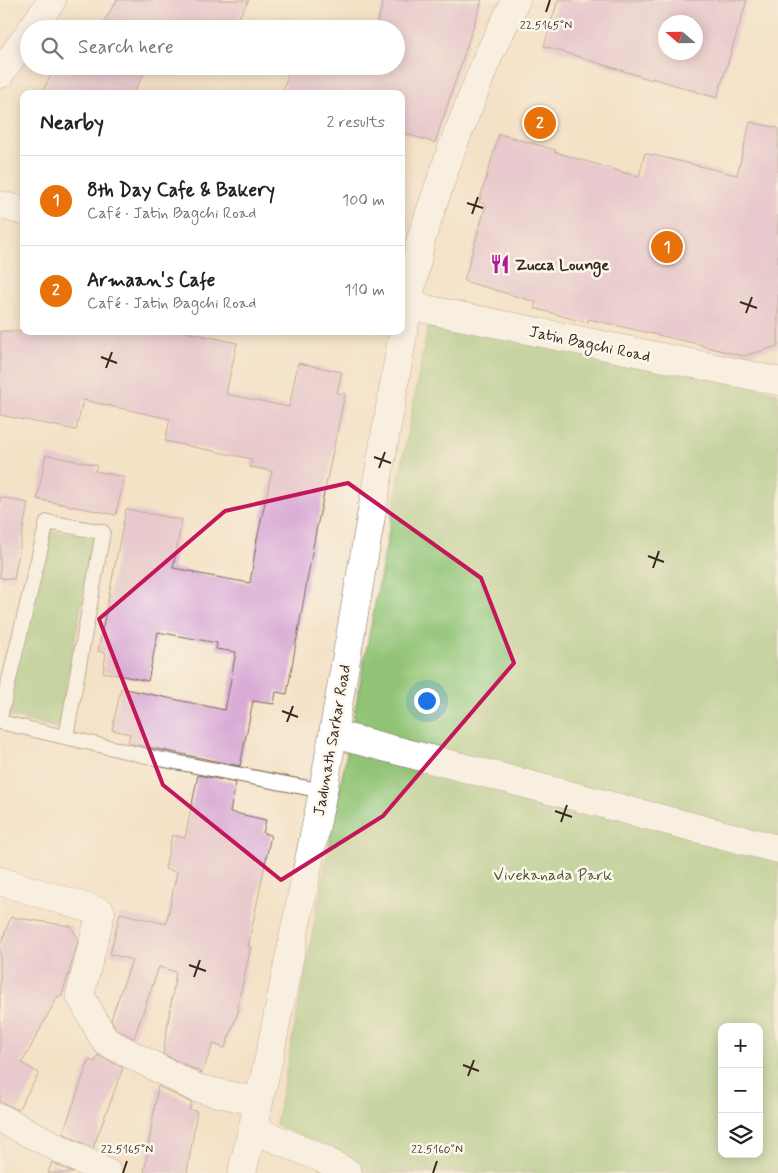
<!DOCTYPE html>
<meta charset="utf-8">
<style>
:root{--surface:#fff;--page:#f2f2f2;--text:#222;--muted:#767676;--line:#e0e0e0;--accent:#db2777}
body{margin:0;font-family:Mynerve,sans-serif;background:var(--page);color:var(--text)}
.controls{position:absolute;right:15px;bottom:15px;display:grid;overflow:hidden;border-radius:10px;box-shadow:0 2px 12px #0003}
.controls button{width:45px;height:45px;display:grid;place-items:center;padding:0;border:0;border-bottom:1px solid var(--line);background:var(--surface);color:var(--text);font:25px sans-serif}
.compass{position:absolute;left:658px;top:15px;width:45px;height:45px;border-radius:50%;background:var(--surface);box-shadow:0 2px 12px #0003;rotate:290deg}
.you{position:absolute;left:426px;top:700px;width:18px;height:18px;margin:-12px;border:4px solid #fff;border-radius:50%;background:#1a73e8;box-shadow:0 0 0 8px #1a73e833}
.badge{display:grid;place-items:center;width:32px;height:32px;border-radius:50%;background:var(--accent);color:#fff;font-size:16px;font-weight:700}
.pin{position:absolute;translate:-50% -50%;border:2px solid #fff;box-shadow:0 1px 5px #0006}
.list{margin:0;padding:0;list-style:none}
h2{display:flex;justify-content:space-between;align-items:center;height:65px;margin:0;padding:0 20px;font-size:21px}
h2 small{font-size:16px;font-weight:400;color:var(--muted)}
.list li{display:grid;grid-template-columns:32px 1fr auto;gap:15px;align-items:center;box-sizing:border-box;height:90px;padding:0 20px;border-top:1px solid var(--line)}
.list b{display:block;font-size:19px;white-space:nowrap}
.list p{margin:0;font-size:16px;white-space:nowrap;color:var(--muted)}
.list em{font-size:16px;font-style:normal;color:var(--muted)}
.icon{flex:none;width:28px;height:28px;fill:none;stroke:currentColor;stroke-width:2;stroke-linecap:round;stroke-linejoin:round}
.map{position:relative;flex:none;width:778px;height:1173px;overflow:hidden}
.search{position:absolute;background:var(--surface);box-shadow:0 2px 12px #0003;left:20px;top:20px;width:385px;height:55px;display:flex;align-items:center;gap:12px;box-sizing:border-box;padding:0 18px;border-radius:28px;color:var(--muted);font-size:19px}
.panel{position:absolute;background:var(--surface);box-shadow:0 2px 12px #0003;left:20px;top:90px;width:385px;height:245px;border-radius:10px}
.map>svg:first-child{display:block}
</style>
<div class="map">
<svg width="778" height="1173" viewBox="0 0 778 1173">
<rect width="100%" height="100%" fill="#fbf7ec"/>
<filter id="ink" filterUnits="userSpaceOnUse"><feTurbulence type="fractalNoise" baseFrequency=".02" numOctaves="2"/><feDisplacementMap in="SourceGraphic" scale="10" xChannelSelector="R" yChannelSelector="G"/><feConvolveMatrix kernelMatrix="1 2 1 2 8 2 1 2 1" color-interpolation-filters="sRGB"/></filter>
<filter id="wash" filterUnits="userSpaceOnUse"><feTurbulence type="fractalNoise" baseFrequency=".0096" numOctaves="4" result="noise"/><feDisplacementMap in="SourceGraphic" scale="20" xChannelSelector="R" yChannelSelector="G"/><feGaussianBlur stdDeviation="1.12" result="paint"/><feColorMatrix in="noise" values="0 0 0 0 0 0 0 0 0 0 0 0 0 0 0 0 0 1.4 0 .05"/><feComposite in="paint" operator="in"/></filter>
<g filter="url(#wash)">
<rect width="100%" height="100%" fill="#f4e2c7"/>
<path fill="#90c374" stroke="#667649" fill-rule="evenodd" d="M430,316l348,77v780h-411l-91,-49zM722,1027h37v127h-37z
M50,531l44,7 -36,190 -54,-13z"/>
<g id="blocks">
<path fill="#d9abd6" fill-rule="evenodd" d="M117,0h132l-17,29h-133z
M384,0h98l-47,143 -34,-11v-38h-119l9,-28h105v-37h-21z
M558,0h189l-30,98 -65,-20v2l-108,-34zM666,22h30v30h-30z
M56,66h92l-15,28h-92z
M750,122l28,6v218l-34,10 -42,-10v-1l-114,-26 -1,4 -53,-15 2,-6 -72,-21 22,-76 -7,-3 20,-68 57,16 -1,2 84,25 6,-24 92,22z
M0,331h182l55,12 -11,51 63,13 9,-44 44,9 -5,21 8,1 -30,142 -28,158 -11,-2 -2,12 -21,-3 -13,65 -112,-23 2,-9 -18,-4 9,-42 104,22 11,-58 -20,-3 1,-6 -59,-11 -10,49 -45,-9 3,-19 -8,-2 28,-142 56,11 -9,48 22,4 -1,1 56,10 7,-44 15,-68 -22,-4 2,-8 -87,-18 5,-22 -87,-19 -7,30 -76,-15z
M46,455l51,10 -2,6 29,6 -8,38 -79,-16z
M0,497l28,6 -14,76 -14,-1z
M198,775l38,8 -6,29 36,8 -3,13 8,2 -23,112h3l-14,61 2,1 -14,39 -12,-4 -11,29 -39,-19 13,-82 -17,-5 -25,71 -18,-9 -5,-10 21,-59 -22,-6 10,-41 46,11 11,-52 -12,-3 7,-34 13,3z
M11,917l60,9 7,14 -9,33 -8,24 -3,-1 -36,67 17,10 -21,37 -11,-6 -7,-2v-156z
M98,1055l25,13 -30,80 -30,-15 26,-73 6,2z
M158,1086l34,17 -3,7 8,1 -10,62h-43z
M52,1162l21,11h-25z"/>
</g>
</g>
<g filter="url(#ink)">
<use href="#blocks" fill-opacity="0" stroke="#7c6a59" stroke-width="1"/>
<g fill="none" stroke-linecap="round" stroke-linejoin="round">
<defs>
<path id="service" d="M0,717l47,-195 56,10 -37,205
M0,722l155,36 168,33"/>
<path id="minor" d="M32,29l20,-29
M0,74l29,-41
M0,205l24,6
M401,304l377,77
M333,734l445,115
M0,881l101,31 -21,83 25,46 91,47 63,14
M0,1118l107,55
M252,1129l69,29 27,15
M242,1173l27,-115 54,-267 85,-486 13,-66 30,-88 38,-97 27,-54"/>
</defs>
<use href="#service" stroke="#7c6a59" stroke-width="16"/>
<use href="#minor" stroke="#7c6a59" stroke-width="29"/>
<use href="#service" stroke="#fff" stroke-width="14"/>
<use href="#minor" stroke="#fff" stroke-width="28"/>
</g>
</g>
<path d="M0 0H778V1173H0ZM348,483l133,95 33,85 -131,153 -102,64 -118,-95 -64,-166 126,-108z" fill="#f4e2c7" fill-opacity=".55" fill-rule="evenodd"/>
<path fill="none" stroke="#c2185b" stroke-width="4" stroke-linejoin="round" d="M348,483l133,95 33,85 -131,153 -102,64 -118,-95 -64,-166 126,-108z"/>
<path fill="none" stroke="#3b2a1e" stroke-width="2" d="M546,12l4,-12M467,203l16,5M472,214l6,-17M740,302l17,6M746,313l6,-16M101,357l16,6M106,368l6,-16M374,457l17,6M379,468l6,-16M648,556l16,6M653,568l6,-17M282,711l16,6M287,722l6,-16M555,811l17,6M561,822l6,-17M189,965l17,6M194,977l6,-17M463,1065l16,6M468,1076l6,-16M123,1173l4,-12M433,1173l4,-12"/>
<defs>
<symbol id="restaurant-bare" viewBox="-9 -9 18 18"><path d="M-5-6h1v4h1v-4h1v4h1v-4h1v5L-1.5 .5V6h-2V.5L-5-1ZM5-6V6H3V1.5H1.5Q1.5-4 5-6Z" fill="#b5179e" stroke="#fbf7ec" stroke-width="2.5" paint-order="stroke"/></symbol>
</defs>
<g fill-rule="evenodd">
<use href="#restaurant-bare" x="486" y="250" width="28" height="28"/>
</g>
<g text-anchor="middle" stroke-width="5" stroke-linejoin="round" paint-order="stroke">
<g font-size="16" font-weight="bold" fill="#3b2a1e" stroke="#fbf7ec" text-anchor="start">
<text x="515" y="270">Zucca Lounge</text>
</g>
<g font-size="16" fill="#3b2a1e" stroke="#fbf7ec">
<text transform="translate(590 343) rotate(12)" y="6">Jatin Bagchi Road</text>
<text transform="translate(331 740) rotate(-80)" y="6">Jadunath Sarkar Road</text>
</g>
<g font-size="16" fill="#545838" stroke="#fbf7ec">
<text x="553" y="880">Vivekanada Park</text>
</g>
</g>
<g font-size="12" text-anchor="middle" fill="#3b2a1e" stroke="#fbf7ec" stroke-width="5" stroke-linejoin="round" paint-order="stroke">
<text x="546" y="29">22.5165°N</text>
<text x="127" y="1153">22.5165°N</text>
<text x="437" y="1153">22.5160°N</text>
</g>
</svg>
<div class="controls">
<button>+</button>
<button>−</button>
<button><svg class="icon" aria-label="layers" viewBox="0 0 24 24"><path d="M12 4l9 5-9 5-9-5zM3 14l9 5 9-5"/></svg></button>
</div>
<svg class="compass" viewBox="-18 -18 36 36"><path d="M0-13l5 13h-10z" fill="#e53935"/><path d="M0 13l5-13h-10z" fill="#767676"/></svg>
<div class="you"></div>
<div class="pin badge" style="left:667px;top:247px;background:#e8710a">1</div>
<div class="pin badge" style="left:540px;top:123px;background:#e8710a">2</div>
<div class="search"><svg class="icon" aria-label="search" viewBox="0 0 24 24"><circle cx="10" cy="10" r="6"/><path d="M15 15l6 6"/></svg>Search here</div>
<section class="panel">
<h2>Nearby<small>2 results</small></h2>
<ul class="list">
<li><span class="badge" style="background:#e8710a">1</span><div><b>8th Day Cafe &amp; Bakery</b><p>Café · Jatin Bagchi Road</p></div><em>100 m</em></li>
<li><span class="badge" style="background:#e8710a">2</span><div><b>Armaan's Cafe</b><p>Café · Jatin Bagchi Road</p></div><em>110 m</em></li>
</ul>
</section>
</div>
